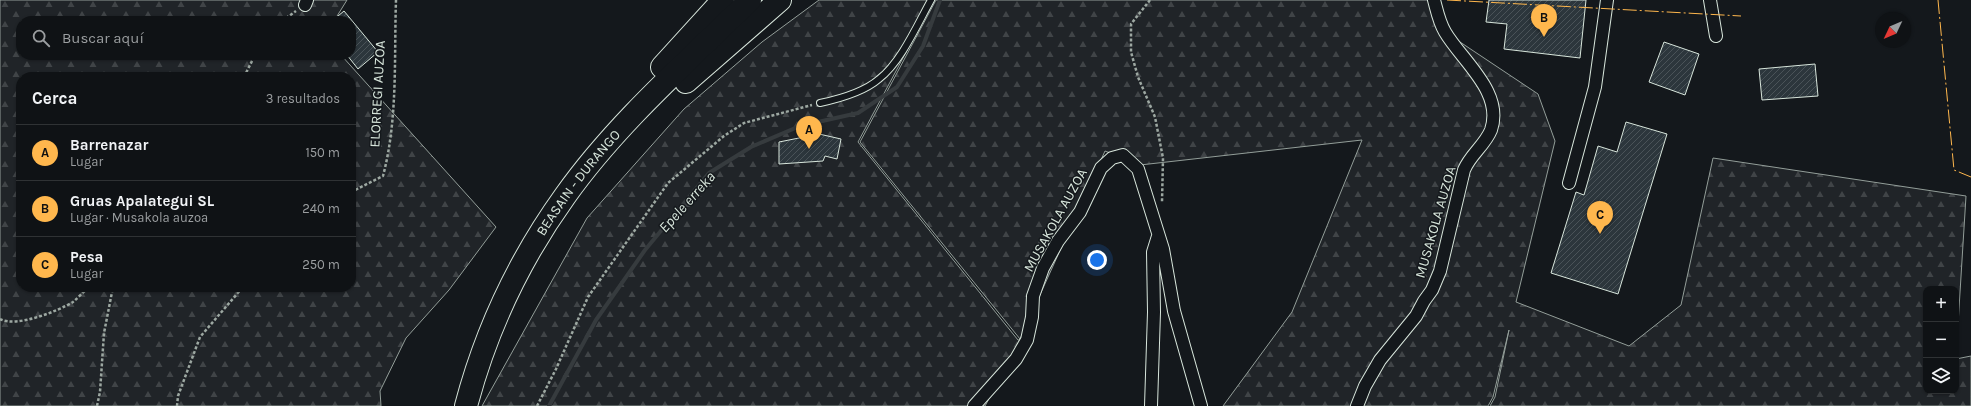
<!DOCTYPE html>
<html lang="es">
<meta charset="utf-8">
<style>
:root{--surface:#0f1215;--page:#181b1e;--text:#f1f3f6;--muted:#9b9ea0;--line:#2f3234;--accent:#ffb74d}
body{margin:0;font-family:Karla,sans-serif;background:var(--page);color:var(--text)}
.controls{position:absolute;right:12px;bottom:12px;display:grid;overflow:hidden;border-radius:8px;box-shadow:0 1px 3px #0004}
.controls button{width:36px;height:36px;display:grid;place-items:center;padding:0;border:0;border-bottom:1px solid var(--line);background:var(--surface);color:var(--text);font:20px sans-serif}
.compass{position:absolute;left:1875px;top:12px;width:36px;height:36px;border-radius:50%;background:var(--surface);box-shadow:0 1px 3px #0004;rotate:226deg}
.you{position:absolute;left:1097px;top:260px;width:14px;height:14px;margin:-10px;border:3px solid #fff;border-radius:50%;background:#1a73e8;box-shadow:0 0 0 6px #1a73e833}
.badge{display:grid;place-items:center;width:26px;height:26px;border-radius:50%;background:var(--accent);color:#111;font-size:13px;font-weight:700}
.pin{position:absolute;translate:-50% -33px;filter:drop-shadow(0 1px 2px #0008)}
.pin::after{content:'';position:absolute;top:21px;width:14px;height:12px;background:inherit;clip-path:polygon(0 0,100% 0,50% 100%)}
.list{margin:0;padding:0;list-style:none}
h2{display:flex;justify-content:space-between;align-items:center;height:52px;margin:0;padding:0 16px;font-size:17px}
h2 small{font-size:13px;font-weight:400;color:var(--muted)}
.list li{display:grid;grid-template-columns:26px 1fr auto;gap:12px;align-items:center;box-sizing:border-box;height:56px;padding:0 16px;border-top:1px solid var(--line)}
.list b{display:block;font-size:15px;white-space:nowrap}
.list p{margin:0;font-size:13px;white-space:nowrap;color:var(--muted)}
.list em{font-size:13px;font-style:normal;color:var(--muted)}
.icon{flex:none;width:22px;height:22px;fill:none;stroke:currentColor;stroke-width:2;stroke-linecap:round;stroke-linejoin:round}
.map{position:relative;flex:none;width:1971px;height:406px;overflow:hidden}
.search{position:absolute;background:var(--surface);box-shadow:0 1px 3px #0004;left:16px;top:16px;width:340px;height:44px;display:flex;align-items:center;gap:10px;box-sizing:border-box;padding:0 14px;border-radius:16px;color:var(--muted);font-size:15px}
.panel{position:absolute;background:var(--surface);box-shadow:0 1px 3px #0004;left:16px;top:72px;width:340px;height:220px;border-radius:16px}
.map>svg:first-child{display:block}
</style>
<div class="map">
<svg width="1971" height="406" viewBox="0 0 1971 406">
<defs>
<pattern id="forest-firs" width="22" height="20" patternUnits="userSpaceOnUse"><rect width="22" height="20" fill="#202428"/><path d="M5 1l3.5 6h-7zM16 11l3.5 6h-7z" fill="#404447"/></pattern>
<pattern id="building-hatch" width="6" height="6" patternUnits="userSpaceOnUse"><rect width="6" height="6" fill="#2c363c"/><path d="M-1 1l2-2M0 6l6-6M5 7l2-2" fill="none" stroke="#4a5358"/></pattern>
</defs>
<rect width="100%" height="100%" fill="#14181c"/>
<path fill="url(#forest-firs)" stroke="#939e99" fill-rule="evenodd" d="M0,0h347l-13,21h-313v34h320l155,172 -47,63 -43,48 -26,53 1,15h-381zM21,77h330v210h-330z
M819,0h115l-76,142 160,198h3l-36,66h-503l105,-188 97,-109 78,-67z
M936,0h503l12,36 87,58 17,47 -39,161 113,44 52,-41 32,-147 253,38 -10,161v-68h-30v102h30v-32l15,-3v50h-481l5,-9 14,-67 -16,67 -5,9h-265l69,-94 70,-172 -222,25 -35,-14 -85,188 -160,-197z"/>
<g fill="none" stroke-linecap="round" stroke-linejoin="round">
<path stroke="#363b3e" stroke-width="4" d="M549,406l47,-86 49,-70 64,-77 42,-26 49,-21 58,-13 39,-26 26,-41 17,-46"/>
</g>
<path fill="url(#building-hatch)" stroke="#d8e6dc" d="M1489,0h97l-6,58 -76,-9 3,-25 -21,-2z
M344,11l34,41 -20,17 -11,-14h4v-34h-19z
M1664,42l35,12 -14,41 -36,-13z
M1815,64l3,32 -56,4 -3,-31z
M1626,122l41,12 -49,160 -67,-21 25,-81 8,3 14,-49 19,6z
M819,134l22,5 -4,20 -12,-3 -2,5 -44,3v-22z"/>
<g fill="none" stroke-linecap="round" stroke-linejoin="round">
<defs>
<path id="lane" d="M820,103c19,-4 44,-11 59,-24 22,-17 38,-54 52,-79"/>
<path id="street" d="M1710,0l6,36
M305,5l2,-5
M1569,183l26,-96 12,-87
M974,406l42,-47 11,-19 5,-23 1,-21 10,-28 15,-27 22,-29 21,-44 11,-10 11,-3 15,14 25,80 11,62 27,95
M1151,406l3,-94 -1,-60 5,-16
M1357,406l8,-20 15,-26 36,-44 8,-15 8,-11 8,-19 24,-101c6,-15 21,-25 27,-40 13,-38 -29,-69 -46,-98 -6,-10 -8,-21 -11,-32"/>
<g id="highway">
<path d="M662,67l61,-67"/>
<path d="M686,82l94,-82"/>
<path id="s1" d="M466,406c20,-76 53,-146 99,-210 51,-72 122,-134 185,-196"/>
</g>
</defs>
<use href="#lane" stroke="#d8e6dc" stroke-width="8"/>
<use href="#street" stroke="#d8e6dc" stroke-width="14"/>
<use href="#highway" stroke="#d8e6dc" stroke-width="24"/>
<path stroke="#9da8a2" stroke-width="2.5" stroke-dasharray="3 2" stroke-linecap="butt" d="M1150,0l-19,24v28l7,25 17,40 8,41 -1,44
M282,21l14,-10
M244,77l11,-22
M351,192l32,-16c15,-57 11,-117 13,-176
M0,319c16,9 58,-8 73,-17 5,-4 10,-10 16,-15
M97,406l3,-14 4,-59 9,-46
M177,406l1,-10 22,-59 43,-50
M537,406l19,-37 32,-72 80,-114 56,-47 20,-13 68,-18"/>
<use href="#lane" stroke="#14181c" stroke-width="6"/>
<use href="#street" stroke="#14181c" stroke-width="12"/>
<use href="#highway" stroke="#14181c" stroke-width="22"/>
<path stroke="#ffb74d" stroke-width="1" stroke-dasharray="14 3 2 3" stroke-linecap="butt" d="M1447,0l294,16
M1938,0l16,170 17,7"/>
</g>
<g text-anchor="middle" stroke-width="3" stroke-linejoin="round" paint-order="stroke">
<g font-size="14" fill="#d8e6dc" stroke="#14181c">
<text transform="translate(377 94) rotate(-87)" y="5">ELORREGI AUZOA</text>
<text dy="5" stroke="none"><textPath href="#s1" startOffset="252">BEASAIN - DURANGO</textPath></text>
<text transform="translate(1055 220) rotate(-61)" y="5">MUSAKOLA AUZOA</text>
<text transform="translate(1435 222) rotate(-74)" y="5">MUSAKOLA AUZOA</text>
</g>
<g font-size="15" font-style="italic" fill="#d8e6dc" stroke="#14181c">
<text transform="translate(687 202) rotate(-48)" y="5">Epele erreka</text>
</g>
</g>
</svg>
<div class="controls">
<button>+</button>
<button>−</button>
<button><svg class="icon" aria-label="layers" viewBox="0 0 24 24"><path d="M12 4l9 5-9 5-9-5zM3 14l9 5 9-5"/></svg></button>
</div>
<svg class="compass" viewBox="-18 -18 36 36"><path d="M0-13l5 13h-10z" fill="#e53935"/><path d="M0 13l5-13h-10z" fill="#9b9ea0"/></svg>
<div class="you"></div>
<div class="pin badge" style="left:809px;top:149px">A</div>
<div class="pin badge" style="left:1544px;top:37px">B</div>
<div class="pin badge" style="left:1600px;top:234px">C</div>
<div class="search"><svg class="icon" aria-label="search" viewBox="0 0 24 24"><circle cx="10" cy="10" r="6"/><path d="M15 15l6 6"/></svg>Buscar aquí</div>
<section class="panel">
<h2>Cerca<small>3 resultados</small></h2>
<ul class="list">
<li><span class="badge">A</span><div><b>Barrenazar</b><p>Lugar</p></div><em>150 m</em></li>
<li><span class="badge">B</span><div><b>Gruas Apalategui SL</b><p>Lugar · Musakola auzoa</p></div><em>240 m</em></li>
<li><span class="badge">C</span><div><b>Pesa</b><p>Lugar</p></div><em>250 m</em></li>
</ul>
</section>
</div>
